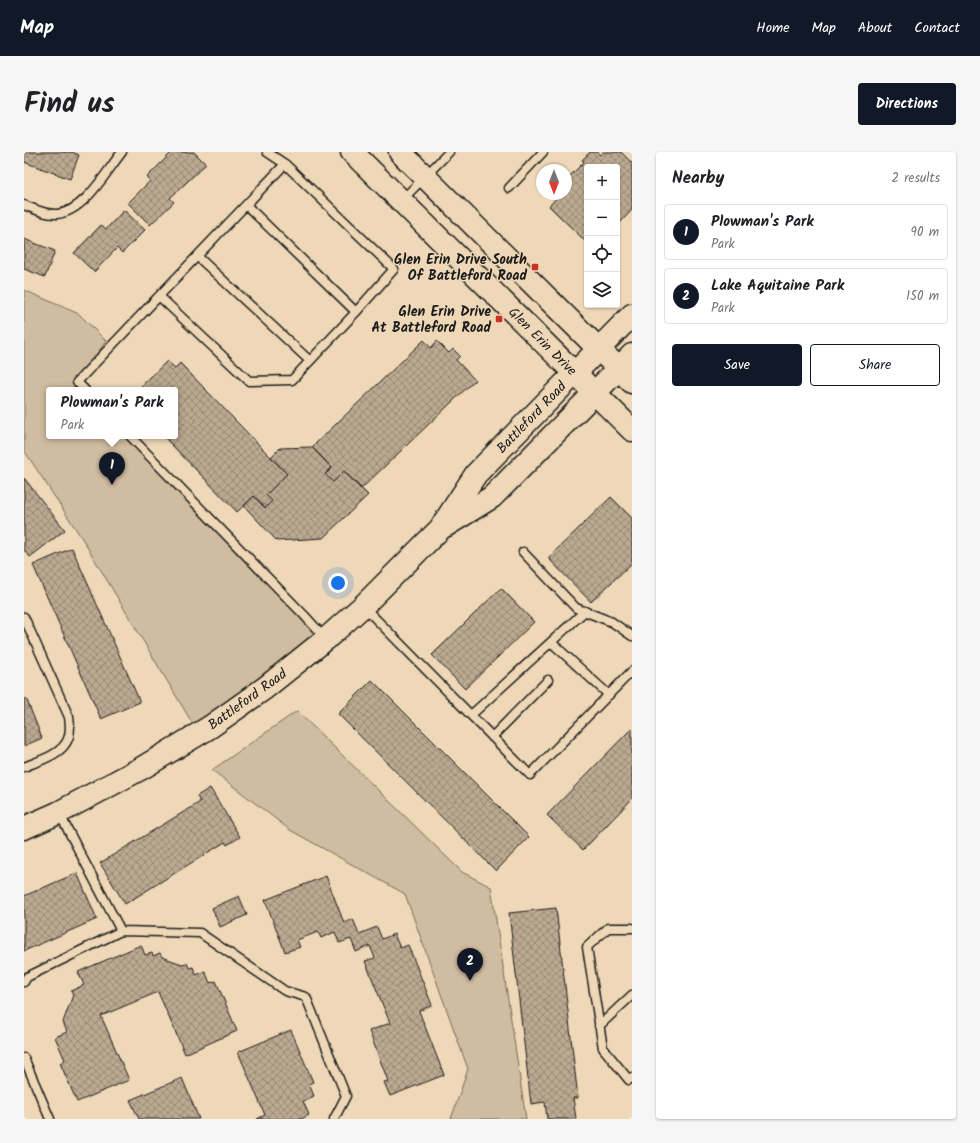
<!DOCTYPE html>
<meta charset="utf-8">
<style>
:root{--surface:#fff;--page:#f6f6f6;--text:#202124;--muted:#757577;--line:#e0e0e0;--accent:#111827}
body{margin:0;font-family:Kalam,sans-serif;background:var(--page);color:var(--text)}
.controls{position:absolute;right:12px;top:12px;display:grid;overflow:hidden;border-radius:4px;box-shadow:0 1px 3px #0004}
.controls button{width:36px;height:36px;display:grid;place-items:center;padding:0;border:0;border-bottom:1px solid var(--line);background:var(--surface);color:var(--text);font:20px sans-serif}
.compass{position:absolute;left:512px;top:12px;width:36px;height:36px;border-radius:50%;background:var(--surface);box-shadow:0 1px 3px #0004;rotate:180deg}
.you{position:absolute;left:314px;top:431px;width:14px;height:14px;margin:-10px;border:3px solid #fff;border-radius:50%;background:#1a73e8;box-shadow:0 0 0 6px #1a73e833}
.badge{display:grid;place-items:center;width:26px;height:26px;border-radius:50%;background:var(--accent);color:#fff;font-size:13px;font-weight:700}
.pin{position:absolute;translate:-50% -33px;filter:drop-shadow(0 1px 2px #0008)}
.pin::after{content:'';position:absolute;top:21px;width:14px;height:12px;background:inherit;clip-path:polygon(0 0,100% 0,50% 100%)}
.popup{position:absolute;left:22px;top:235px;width:132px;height:52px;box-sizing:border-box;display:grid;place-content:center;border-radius:4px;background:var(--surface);filter:drop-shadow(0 1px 3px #0005);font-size:13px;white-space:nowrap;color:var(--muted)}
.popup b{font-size:15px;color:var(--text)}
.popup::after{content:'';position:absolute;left:50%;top:100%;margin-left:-8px;border:8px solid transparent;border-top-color:var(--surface)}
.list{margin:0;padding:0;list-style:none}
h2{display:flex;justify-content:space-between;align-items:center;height:52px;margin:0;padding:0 16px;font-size:17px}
h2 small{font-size:13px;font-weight:400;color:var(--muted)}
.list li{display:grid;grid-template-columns:26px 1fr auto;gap:12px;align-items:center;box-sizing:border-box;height:56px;margin:0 8px 8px;padding:0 8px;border:1px solid var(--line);border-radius:4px}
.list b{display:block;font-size:15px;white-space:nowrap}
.list p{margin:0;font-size:13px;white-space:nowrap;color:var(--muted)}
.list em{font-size:13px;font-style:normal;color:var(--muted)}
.actions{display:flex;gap:8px;padding:12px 16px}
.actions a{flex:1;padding:9px 0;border:1px solid var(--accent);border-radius:4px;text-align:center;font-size:14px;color:var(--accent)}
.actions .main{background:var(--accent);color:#fff}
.icon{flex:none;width:22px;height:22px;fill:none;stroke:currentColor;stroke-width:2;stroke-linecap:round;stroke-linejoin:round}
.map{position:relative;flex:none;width:608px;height:967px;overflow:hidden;border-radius:4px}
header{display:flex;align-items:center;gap:24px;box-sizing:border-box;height:56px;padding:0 20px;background:var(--accent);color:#fff}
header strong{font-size:19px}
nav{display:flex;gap:22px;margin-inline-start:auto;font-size:14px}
.intro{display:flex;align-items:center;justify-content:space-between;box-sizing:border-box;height:96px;padding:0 24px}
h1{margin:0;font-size:28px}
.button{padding:10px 18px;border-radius:4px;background:var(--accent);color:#fff;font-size:14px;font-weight:700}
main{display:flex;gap:24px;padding:0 24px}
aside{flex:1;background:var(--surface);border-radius:4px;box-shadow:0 1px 3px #0004}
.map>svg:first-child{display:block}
</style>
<header>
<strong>Map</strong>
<nav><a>Home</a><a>Map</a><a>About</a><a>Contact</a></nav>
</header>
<div class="intro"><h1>Find us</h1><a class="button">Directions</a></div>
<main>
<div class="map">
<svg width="608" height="967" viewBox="0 0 608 967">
<defs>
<pattern id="building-cross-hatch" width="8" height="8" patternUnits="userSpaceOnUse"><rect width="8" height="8" fill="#bba991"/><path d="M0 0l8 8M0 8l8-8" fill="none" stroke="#978976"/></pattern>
</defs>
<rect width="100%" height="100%" fill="#efd8b7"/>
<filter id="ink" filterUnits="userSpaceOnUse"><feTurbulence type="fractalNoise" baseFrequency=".025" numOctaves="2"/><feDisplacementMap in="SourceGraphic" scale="8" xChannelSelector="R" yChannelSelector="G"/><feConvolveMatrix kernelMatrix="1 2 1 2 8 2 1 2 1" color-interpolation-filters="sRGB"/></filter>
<g filter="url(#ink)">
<path fill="#d0bca0" stroke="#766c5e" d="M0,138l55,24 27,27 -29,41 8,8h-36v46h81l196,203 -126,97 -117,-196 -59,-90z
M273,559l165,161 29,15 35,232h-75l17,-50 -63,-175 -115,-64 -78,-60z"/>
<path fill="url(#building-cross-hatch)" stroke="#1c1c1c" d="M0,0h48l7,3 -9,24 -46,-17z
M148,0h22l12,12 -36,34 4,4 -24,23 -22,-22 22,-22 -3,-4z
M566,0h7l3,3 3,-3h18l11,11v47l-15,16v-59h-30v76l-38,-37 11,-12h6v-17l2,1 16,-16 -2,-2z
M100,58l21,20 -23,23 -5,-5 -23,24 -20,-19 27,-28 5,4z
M0,87l31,12 -10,26 -21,-8z
M400,188l7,8 6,-7 12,12 4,-4 7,7 -4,4 19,20 -114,109 -17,-18 -11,11 -8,-8 7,-6 -20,-21z
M143,209l8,7 5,-5 107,111 -21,21 6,6 -7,7 -11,-12 -17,16 -74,-76h12v-46h-38z
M288,295l20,21 -7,6 8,8 11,-11 24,24 -45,43 -46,3 -33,-35 10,-10 11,12 7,-7 -6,-6 21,-21 -16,-17 9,-9z
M0,326l41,52 -35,27 -6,-7z
M587,345l21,21v45l-41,39 -43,-44z
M48,396l68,154 -39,17 -68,-154z
M477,436l33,34 -69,67 -33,-34z
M348,528l157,157 -33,34 -158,-157z
M2,546l16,40 -18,8v-47z
M608,576v71l-49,51 -36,-35z
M186,636l30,49 -13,8 -2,-3 -100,62 -25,-41 100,-61 -3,-6z
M53,721l20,46 -73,32v-55z
M302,724l18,47 9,-4 6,15 18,-7 5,12 12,-5 6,14 8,-3 24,60 -13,6 25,64 -54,21 -6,-14 4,-1 -19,-50 21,-8 -25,-62 10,-3 -5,-12 -14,6 -5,-13 -12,4 -4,-11 -14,6 -3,-6 -21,8 3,7 -15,5 -20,-52z
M215,744l8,19 -27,12 -8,-19z
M532,756l22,190h-5l3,21h-29l-2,-17 -14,2 -22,-191z
M117,793l4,10 7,-2 1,3 7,-3 2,4 20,7 5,-1 2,5 4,-1 3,8 9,-4 5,12 6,-2 21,50 -52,23 -27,-62 -57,24 28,64 -52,22 -17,-39 5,-3 -10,-23 12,-5 -4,-10 10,-27 -2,-4 13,-6 -6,-13z
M267,878l22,52 -4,2 5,12 -11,5 6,14 -8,4h-44l8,-4 -27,-63z
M158,926l17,41h-60l-9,-19z"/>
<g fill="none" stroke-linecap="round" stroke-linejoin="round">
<defs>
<path id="lane" d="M485,36l34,-36
M378,48l47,-48
M0,53c10,4 22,10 33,9 27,-2 49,-42 65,-62
M222,53l110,107
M173,104l113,105
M135,144l90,85 43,-1 64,-68 38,-43 -109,-105
M61,238l-8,-8 208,-218 -18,-12
M106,284l174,179 21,23
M499,400l53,56 36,14 20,14
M339,454l167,169 102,-104
M0,465l45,100c1,7 2,15 -1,22 -6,16 -30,22 -44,28
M527,490l58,53
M447,563l114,-104
M468,585l56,-57
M35,661l62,118 79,2 85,58 21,6 40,99 -12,23
M608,776h-24l-21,19 16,101 26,32 3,-3
M0,830l3,-5 94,-46
M575,874l33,-31
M0,906l26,61"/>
<path id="secondary" d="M328,0l280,278
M376,0l232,230
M421,374l47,-29 140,-142
M0,676l34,-15 84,-45 68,-41 55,-39 61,-49 37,-33 77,-77 36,-55 156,-159"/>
</defs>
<use href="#lane" stroke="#1c1c1c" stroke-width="11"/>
<use href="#secondary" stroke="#1c1c1c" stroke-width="25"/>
<use href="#lane" stroke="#efd8b7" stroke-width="8"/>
<use href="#secondary" stroke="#efd8b7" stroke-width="22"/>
</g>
</g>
<g fill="#c8321e" stroke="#efd8b7" stroke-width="1.5">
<rect x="507" y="111" width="8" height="8" rx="2"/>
<rect x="471" y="163" width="8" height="8" rx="2"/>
</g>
<g text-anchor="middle" stroke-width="3" stroke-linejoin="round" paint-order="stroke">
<g font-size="14" font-weight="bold" fill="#1c1c1c" stroke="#efd8b7" text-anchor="end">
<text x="503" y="112">Glen Erin Drive South<tspan x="503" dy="16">Of Battleford Road</tspan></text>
<text x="467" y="164">Glen Erin Drive<tspan x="467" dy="16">At Battleford Road</tspan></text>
</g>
<g font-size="14" fill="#1c1c1c" stroke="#efd8b7">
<text transform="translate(519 189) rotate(45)" y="5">Glen Erin Drive</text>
<text transform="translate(507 265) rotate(-46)" y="5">Battleford Road</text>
<text transform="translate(223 547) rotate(-36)" y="5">Battleford Road</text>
</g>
</g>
</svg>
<div class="controls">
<button>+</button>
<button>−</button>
<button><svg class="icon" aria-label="locate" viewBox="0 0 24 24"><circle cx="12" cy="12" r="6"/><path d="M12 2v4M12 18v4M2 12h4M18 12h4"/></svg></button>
<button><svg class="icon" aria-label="layers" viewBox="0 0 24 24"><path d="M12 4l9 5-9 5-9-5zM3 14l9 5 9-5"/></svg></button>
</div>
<svg class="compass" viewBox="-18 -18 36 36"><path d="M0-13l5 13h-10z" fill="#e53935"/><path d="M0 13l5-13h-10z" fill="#757577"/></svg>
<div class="you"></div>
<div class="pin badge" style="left:88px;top:333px">1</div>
<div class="popup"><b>Plowman's Park</b>Park</div>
<div class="pin badge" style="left:446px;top:829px">2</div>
</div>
<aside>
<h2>Nearby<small>2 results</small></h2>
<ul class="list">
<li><span class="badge">1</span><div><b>Plowman's Park</b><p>Park</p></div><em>90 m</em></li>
<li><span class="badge">2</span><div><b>Lake Aquitaine Park</b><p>Park</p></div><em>150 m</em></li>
</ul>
<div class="actions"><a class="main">Save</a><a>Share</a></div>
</aside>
</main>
